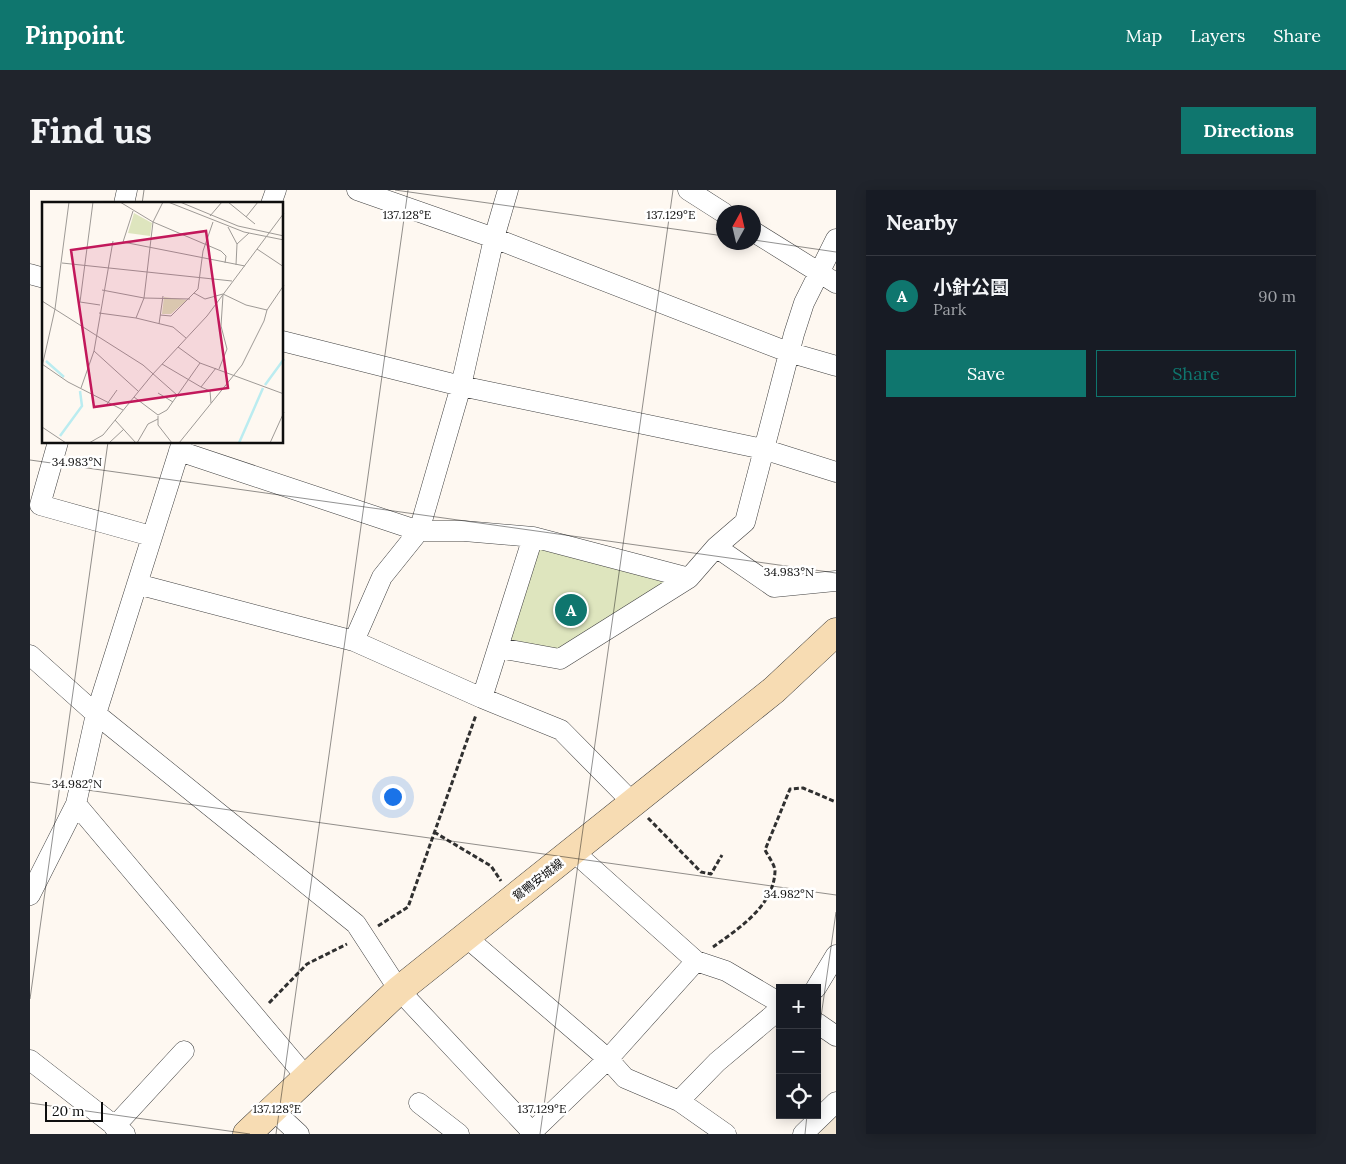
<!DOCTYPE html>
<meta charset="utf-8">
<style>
:root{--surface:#171b24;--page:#20242c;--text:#f1f3f6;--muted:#9ea1a6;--line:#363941;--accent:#0f766e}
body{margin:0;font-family:Lora,"Noto Sans JP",serif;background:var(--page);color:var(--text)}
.controls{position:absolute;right:15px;bottom:15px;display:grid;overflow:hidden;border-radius:0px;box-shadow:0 2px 12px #0003}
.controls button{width:45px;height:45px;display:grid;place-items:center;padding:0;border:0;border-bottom:1px solid var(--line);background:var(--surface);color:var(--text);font:25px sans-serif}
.compass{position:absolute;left:686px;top:15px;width:45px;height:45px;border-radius:50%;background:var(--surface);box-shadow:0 2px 12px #0003;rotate:8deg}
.scale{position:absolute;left:15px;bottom:12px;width:58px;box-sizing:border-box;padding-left:5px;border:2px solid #0e0e0e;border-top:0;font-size:14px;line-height:18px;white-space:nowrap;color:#0e0e0e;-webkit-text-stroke:4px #fff;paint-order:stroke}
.you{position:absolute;left:362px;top:606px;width:18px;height:18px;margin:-12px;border:4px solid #fff;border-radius:50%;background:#1a73e8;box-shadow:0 0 0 8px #1a73e833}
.badge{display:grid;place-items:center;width:32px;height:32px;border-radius:50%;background:var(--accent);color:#fff;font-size:16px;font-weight:700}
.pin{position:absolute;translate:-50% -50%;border:2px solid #fff;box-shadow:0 1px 5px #0006}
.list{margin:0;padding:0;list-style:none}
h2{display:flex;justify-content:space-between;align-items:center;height:65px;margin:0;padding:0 20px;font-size:21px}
h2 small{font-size:16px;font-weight:400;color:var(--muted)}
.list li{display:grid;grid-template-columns:32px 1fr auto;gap:15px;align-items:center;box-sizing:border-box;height:80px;padding:0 20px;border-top:1px solid var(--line)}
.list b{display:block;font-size:19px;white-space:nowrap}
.list p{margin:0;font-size:16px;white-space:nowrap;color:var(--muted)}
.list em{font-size:16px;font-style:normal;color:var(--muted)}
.actions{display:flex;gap:10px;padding:15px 20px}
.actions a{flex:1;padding:11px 0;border:1px solid var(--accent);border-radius:0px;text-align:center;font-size:18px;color:var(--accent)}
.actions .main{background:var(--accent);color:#fff}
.icon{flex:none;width:28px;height:28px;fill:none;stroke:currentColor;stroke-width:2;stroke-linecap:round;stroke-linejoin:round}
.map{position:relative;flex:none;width:806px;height:944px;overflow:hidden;border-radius:0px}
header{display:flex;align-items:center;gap:30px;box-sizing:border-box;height:70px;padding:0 25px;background:var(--accent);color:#fff}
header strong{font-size:24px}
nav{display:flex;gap:28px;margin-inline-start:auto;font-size:18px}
.intro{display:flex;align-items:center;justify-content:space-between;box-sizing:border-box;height:120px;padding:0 30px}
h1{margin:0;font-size:35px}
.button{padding:12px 22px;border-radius:0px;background:var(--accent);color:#fff;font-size:18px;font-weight:700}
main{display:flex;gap:30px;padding:0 30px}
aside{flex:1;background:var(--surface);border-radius:0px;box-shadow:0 2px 12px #0003}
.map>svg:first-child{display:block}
</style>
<header>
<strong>Pinpoint</strong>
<nav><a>Map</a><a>Layers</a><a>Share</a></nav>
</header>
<div class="intro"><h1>Find us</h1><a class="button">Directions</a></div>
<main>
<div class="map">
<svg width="806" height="944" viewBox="0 0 806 944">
<rect width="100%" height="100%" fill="#fef8f1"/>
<path fill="#f2e6d3" d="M806,924v20h-20z"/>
<path fill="#dee5be" d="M508,352l130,40 -107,69 -52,-12z"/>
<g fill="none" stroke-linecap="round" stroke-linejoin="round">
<defs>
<path id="minor" d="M327,0l137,48 294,114 48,14
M658,0l36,23
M94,14l3,-14
M241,14l5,-14
M724,42l82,51
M0,84l14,4
M252,151l179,45 302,63 73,23
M28,252l-18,63 111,31
M149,261l240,80h45l69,6 156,41
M686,357l58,40 62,-6
M107,394l217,57 128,57 79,32 72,73
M324,451l28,-64 37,-46 42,-145 33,-148 14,-48
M469,458l61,11 129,-81 27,-31 29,-25 49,-188 10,-31 32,-64
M0,465l66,59 260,210 43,66 133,142
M452,508l51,-161
M46,614l231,274
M544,662l122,109 30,10 54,32
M0,705l46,-91 20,-90 86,-272
M436,747l142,122 17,19 54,23 38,-39 63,-53
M786,798l20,-33
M787,833l19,13
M0,870l95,74
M649,911l47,33
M389,913l40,31
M243,920l26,24
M84,937l70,-76
M500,944l78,-75 88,-98
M773,944l33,-32"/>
<path id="secondary" d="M217,944l152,-144 375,-300 62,-58"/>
</defs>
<use href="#minor" stroke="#414141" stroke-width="21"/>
<use href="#secondary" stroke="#303030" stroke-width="29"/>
<path stroke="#303030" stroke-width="3" stroke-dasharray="5 2.5" stroke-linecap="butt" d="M618,628l53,54 10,2 11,-19
M404,642l57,34 10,15
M348,736l30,-19 68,-192
M683,757c25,-18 61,-41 62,-76 0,-6 -7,-15 -10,-21l25,-61 13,-1 33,14
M239,813l38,-39 40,-20"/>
<use href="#minor" stroke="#fff" stroke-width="20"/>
<use href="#secondary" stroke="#f7dcb3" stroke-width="28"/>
</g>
<path fill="none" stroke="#0e0e0e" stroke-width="1" stroke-opacity="0.45" d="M365,0l329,46M112,14l2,-14M724,50l82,12M0,270l806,113M0,592l806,113M0,809l78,-557M787,855l19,-133M0,913l220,31M246,944l132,-944M510,944l133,-944M775,944l2,-19"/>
<g text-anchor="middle" stroke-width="5" stroke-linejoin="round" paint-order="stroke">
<g font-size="12" fill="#0e0e0e" stroke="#fff">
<text transform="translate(508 690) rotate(-38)" y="4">鴛鴨安城線</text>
</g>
</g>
<g transform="translate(12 12)">
<rect width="241" height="241" fill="#fef8f1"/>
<path d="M92,11l18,10 -2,13 -22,-3zM122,95l23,3 -16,14h-9z" fill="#dee5be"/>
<path fill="none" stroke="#bbecf0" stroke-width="2.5" d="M4,159l18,16M223,183l19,-26M18,234l22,-30 -2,-15M197,241l24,-55"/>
<path fill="none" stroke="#9e9a96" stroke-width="1" d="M51,0l-13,100 20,3M78,0l33,20 68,29 5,5 -1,7M126,0l76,30 40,8M138,0l58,24 46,10M186,0l27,22M91,9l-10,31 122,24M168,14l12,-14M204,15l12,-15M186,25l9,17 -1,21M195,42l12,-11M215,47l27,18M20,61l170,18M60,88l42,8 46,1M152,91l11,6 18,-5 23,11 21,5M0,99l101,64 34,30M57,111l37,5 37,9 13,11M118,113l11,1 27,-27 5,-38 10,-29M94,116l8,-20 9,-76 10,-20M117,122l4,-28M136,145l22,16 84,31M52,149l44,40M0,162l26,18 55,28M120,162l39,23 15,-19M0,165l13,-58 14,-107M177,167l8,-20 -6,-23 2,-31M159,185l9,4 1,12M39,186l13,-37 19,-110M116,191l15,9M92,195l24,18M65,202l10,-14M116,213l9,-5 33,-47M116,214v9l14,18M73,218l21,23M0,225l24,16M47,241l14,-8 49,-60 55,-59 77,-103M67,241l15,-14M95,241l11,-19 10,-5M137,241l63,-78 22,-44 3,-11 17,-25M228,241l14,-31"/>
<path fill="#c2185b" fill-opacity="0.15" stroke="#c2185b" stroke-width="2.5" d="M164,29l22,157 -134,19 -23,-157z"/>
<rect width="241" height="241" fill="none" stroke="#0e0e0e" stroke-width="2.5"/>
</g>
<g font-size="12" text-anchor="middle" fill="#0e0e0e" stroke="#fff" stroke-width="5" stroke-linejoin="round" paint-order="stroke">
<text x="377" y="29">137.128°E</text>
<text x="641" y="29">137.129°E</text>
<text x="47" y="276">34.983°N</text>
<text x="759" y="386">34.983°N</text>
<text x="47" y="598">34.982°N</text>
<text x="759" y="708">34.982°N</text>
<text x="247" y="923">137.128°E</text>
<text x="512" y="923">137.129°E</text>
</g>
</svg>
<div class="controls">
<button>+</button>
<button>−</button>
<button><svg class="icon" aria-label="locate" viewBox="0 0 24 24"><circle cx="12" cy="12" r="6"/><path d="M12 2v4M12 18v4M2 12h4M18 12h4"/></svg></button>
</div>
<svg class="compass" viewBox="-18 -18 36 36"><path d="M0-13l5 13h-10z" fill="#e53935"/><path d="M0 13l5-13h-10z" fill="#9ea1a6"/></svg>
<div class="scale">20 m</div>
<div class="you"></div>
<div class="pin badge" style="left:541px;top:420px">A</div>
</div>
<aside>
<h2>Nearby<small></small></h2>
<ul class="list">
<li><span class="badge">A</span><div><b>小針公園</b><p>Park</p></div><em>90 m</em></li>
</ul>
<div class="actions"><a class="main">Save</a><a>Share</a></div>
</aside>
</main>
